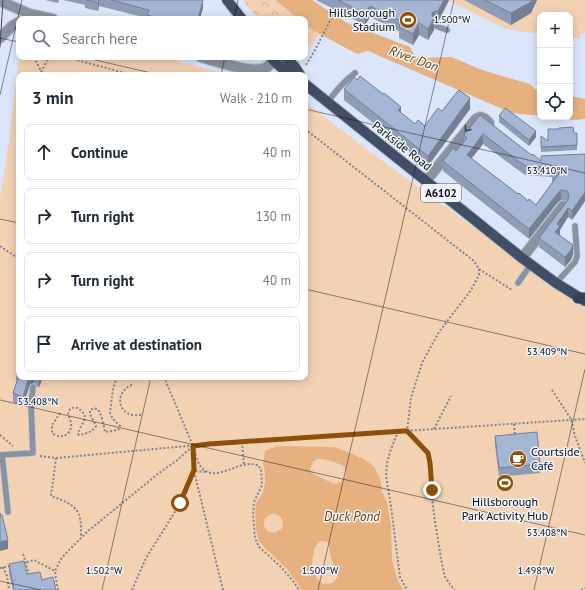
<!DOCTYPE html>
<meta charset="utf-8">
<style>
:root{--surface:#fff;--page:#f6f6f7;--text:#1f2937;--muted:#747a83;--line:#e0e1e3}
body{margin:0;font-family:"PT Sans",sans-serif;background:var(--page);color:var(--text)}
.controls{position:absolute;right:12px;top:12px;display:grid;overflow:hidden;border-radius:8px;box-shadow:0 2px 10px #0003}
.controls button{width:36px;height:36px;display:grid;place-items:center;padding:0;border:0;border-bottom:1px solid var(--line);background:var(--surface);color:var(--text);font:20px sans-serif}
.stop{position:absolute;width:12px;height:12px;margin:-9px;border:3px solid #8b510a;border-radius:50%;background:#fff}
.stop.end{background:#8b510a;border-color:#fff;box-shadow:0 1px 4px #0008}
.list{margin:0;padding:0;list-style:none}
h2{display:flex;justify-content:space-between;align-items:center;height:52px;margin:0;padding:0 16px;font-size:17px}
h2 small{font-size:13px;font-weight:400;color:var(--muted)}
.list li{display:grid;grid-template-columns:26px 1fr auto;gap:12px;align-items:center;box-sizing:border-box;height:56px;margin:0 8px 8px;padding:0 8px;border:1px solid var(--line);border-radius:8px}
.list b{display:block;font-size:15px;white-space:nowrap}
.list em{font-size:13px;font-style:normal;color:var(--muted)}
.icon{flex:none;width:22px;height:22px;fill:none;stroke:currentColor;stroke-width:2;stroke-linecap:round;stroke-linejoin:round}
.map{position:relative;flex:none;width:585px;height:590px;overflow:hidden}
.search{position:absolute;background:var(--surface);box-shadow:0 2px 10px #0003;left:16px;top:16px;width:292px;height:44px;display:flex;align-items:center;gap:10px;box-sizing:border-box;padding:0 14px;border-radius:8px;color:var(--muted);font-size:15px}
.panel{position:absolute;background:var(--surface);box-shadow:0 2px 10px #0003;left:16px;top:72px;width:292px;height:308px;border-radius:8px}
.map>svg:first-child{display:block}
</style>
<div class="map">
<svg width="585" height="590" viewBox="0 0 585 590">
<defs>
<pattern id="forest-crowns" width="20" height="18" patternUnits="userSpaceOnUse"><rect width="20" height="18" fill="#f3d1b3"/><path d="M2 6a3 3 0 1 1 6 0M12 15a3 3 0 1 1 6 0" fill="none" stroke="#cfb299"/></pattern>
</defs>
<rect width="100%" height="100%" fill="#dce6fa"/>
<path fill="url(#forest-crowns)" d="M243,0h32l24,19h-41z
M305,24l9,7 5,3 -7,13 -7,-5z"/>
<path fill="#f3d1b3" d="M316,0h269v33h-5v6l-10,-2v-22h-30v19l-34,-5 -57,-28 -21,39 -9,-5 -6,10 -14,-7 3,-6 -32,-15 -5,8z
M19,57h143l66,18h-209v302h286v-275l72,55 208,151v282h-585v-392l9,-58z"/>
<path fill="#e7b17f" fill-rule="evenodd" d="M275,0h37l35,23 63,24 4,8 6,3 31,-1 34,14 45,13 7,7h3v25l-28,-3 -144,-62 -11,3 -43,-23 -9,-7v-5h-6z
M570,96l15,3v20l-10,1 -28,-3h23z
M277,446l58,1 29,12 10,8 6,11 2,13 5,12 4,23 1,34 5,19 6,11h-101l-16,-22 -21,-20 -6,-7 -3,-12 -1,-16 1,-10 7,-10 2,-11v-9l-2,-10 2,-12zM317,459c10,0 19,3 28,8l1,9 -5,6 -7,2 -19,-9 -5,-5 3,-8zM271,514c9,-1 14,6 11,14 -13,13 -27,-6 -11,-14zM320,541l8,1 4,19 6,15 -5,7 -10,1c-4,-4 -8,-7 -10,-12 -2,-6 0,-21 3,-26 1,-2 3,-4 4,-5z"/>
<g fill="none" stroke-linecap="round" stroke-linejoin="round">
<defs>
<path id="service" d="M436,26l11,4
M327,103c9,-12 16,-21 28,-30
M518,283l13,-19
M556,283l19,-21 2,-6 -2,-30
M0,455l33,-2 -2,-48 2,-18
M2,455l6,57"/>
<path id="minor" d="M426,181l50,-62 4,-2 5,2 4,4
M522,258l41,-52"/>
<path id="tertiary" d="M0,1l30,13 23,5
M0,38l12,-12 7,-4
M201,57c14,4 51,17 64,11 4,-1 6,-5 7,-9"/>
<path id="primary" d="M227,0l15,19
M271,57l5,6 14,12
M285,57l10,10 5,8
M305,84l217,174 34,25 29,18"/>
<path id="trunk" d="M578,298h7"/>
</defs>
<use href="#service" stroke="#bac4d6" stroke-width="7"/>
<use href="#minor" stroke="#bac4d6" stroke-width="12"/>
<use href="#tertiary" stroke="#bac4d6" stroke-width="12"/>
<use href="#primary" stroke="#bac4d6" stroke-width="12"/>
<use href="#trunk" stroke="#bac4d6" stroke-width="12"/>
<path stroke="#7d8695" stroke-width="2" stroke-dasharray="2 2" stroke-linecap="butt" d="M34,57l9,18
M66,57l66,18
M306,65l9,-15 20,-39 12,7 2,-4
M41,72l6,-11 6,-4
M305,129l169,132 5,8v6l-8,15 -32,42 -17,31 -11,35 -4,33 21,22 2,10 3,43 2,16 7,42 3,13 7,10 3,3
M0,246l19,13
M479,269l33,21
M132,385c-12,4 -17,20 -5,28 4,3 10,2 16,2
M552,390l19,29 4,17 10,27
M60,413l-8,12v8c1,1 5,3 6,3 8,2 14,-5 13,-12 0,-3 -2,-7 -3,-10l2,-5 5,-2c19,9 5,16 3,27l1,1c7,-1 13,-3 17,-9l-6,-12v-4c3,-1 4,-2 7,-1 4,2 7,18 8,23l13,-2 2,-4 -7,-7 -3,-6 3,-24 4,-12
M514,424l1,12
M434,429l17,-33
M398,431l-8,21 -3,11 -1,13 5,30 9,71 7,13
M0,435l13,11
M242,442l2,24
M40,456l16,2 153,-14 376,-25
M56,458l-5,38c25,9 31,13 30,40
M23,554l7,22
M23,563l11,-3 21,11
M3,567l4,9 2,14
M0,568l11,-2
M58,590l-2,-11 -1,-8 6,-12 7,-8 20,-20 71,-58 17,-12 17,-15 -29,-69
M132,590l14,-32 22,-35 12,-20 14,-32 12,1
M223,590l-29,-119 -1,-25c2,6 4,16 8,21 13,16 34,-4 51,-3 2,0 4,1 6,1l3,4 1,16 -8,17 -1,13 2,23 4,9 21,19 13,15 6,9
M581,590l4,-2"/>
<use href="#service" stroke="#8b929f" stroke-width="5.5"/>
<use href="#minor" stroke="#8b929f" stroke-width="10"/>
<use href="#tertiary" stroke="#8b929f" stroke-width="10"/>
<use href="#primary" stroke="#424e65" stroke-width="10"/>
<use href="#trunk" stroke="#36425a" stroke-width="11"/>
<path stroke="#434a57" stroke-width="1" d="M0,47l3,-47"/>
</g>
<path fill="#8e9cb6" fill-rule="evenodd" d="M45,0h14l-1,3z
M63,0h140v8l-3,11h-53v-1l-48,-12 -1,5 -13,-3v-3z
M316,0h133l-11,22h-3l-1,1v7l-6,10 -9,-5 -6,10 -14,-7v-7l-29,-14 -5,8z
M464,0h73l-6,13 -20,12z
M357,80l58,44 10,2 17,-15 28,-2 -42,57 -84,-66v-11z
M480,115l50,39 11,7 44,-7v47l-13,19 -4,-3 -8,13v5l13,19 -2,6 -6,7 -26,-20v-9l28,-36v-1l-6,-1 -3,2 -29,37 -86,-68v-10l13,-10 8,-9v-7zM483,144l42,31 27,2v5h1l-17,23 -18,-11 -47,-35z
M499,116l37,21 -7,9 -30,-24z
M574,133h3v17l-36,2v-16l7,5z
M19,364v13h24l-4,10h-2l-1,-3 -2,-1 -4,1 -7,22 -10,-4v-9l4,-12 -1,-1v-8z
M495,436l45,28v9l-41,4 -4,-32z
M9,564l18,10 15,6 14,10h-43l-4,-17z"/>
<path fill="#747f94" d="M99,0v6l-1,5v-8z
M203,0v8l-3,11h-2z
M444,0h5l-11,22v-11z
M532,0h5l-6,13 -20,12v-12z
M370,6v11l-5,8v-11z
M435,11v11l-1,1v7l-6,10v-11l4,-16z
M419,23v12l-6,10v-11z
M470,98v11l-42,57v-10z
M401,107v10l-3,-7z
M536,131v6l-7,9v-6z
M483,134v10l-16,20v-9z
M561,190v10l-3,2 -29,37v-10l29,-36z
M585,192v9l-13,19v-9z
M568,208v9l-8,13v6l-5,-4 2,-8z
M573,245v9l-2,6 -6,7v-10z
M29,377h5v6l-4,1 -7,22v-9z
M40,377h3l-4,10v-8z
M8,540v9l-8,2v-9z"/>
<path fill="#a5b5d4" stroke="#747f94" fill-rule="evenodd" d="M87,0h12l-1,3z
M111,0h92l-5,19h-36l-15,-4 2,-5z
M338,0h106l-6,11h-3l-3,2v3l2,2 -6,11 -9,-6 -6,11 -14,-7 3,-6 -32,-15 -5,8z
M485,0h47l-1,2 -20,11z
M360,76l23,18 1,-1 17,14 -3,3 17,14 3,-4 7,6 13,-18 4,3 15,-19 2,-2 11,8 -42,58 -84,-67 10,-12 3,3z
M505,108l31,23 -7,9 -30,-24z
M480,115l50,39 4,1 7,6v-5l44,-2v38l-13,19 -4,-3 -11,16 3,2 -5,6 18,13 -2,5 -6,7 -26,-19 29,-38 1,-5 -2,-4 -6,-1 -3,3 -29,36 -86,-68 10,-13 3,3 11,-13 -3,-3zM483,134l42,32 27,2v5l8,-1 -24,33 -7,-6 -1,2 -9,-8 -1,1 -51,-39z
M573,127l1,6h3v12l-36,2v-11l7,5v-12h11v-1z
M19,364v9l-3,-1z
M19,375v2h10l-6,20 -10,-4z
M537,432l3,32 -41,4 -4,-32z
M0,513v2h2l6,25 -8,2z
M24,561l3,13 13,-2 2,8 11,-3 3,13h-42l-5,-26z"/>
<defs><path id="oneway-chevron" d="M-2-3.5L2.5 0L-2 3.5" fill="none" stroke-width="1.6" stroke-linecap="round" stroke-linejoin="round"/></defs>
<use stroke="#444a55" href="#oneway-chevron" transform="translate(467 129) rotate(128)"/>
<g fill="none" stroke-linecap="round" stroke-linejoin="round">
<path stroke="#8b510a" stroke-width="5" d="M180,503l14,-33 -1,-24 16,-2 195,-13h3l21,22 2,10 2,27"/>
</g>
<path fill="none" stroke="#090f19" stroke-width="1" stroke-opacity="0.45" d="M234,19l4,-19M0,38l19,4M82,57l78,18M221,75l4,-18M0,95l22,-95M305,109l280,64M0,219l19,4M305,289l280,65M0,400l585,135M0,581l41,9M102,590l49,-213M318,590l136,-590M534,590l51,-221"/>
<defs>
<symbol id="stadium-disc" viewBox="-11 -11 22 22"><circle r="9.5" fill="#8b510a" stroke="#f0f3fa"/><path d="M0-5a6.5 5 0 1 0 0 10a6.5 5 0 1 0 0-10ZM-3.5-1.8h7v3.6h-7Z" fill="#fff"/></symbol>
<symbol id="cafe-disc" viewBox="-11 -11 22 22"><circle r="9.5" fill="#8b510a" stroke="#f0f3fa"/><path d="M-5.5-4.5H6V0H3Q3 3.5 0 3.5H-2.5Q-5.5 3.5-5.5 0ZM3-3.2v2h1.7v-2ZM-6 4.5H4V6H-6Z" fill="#fff"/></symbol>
</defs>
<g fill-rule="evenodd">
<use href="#stadium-disc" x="398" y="10" width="20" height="20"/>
<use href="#cafe-disc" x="508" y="449" width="20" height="20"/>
<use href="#stadium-disc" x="495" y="473" width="20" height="20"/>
</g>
<g text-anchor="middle" stroke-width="3" stroke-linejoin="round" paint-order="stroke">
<rect fill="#f0f3fa" stroke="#4e535c" stroke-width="1" x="421" y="184" width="40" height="18" rx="3"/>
<g font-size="11" font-weight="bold" fill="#090f19">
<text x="441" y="197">A6102</text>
</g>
<g font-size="12" fill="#090f19" stroke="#f0f3fa" text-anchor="end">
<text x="395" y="17">Hillsborough<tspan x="395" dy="14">Stadium</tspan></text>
<text x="531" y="456" text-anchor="start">Courtside<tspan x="531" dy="14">Café</tspan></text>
<text x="505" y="506" text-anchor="middle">Hillsborough<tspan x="505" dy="14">Park Activity Hub</tspan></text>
</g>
<g font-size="12" fill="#090f19" stroke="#f0f3fa">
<text transform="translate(402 146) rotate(38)" y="4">Parkside Road</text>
</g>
<g font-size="13" font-style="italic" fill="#713f00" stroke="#f0f3fa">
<text transform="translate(414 58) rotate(20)" y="5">River Don</text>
<text x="352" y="521">Duck Pond</text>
</g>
</g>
<g font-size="10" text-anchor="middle" fill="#090f19" stroke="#f0f3fa" stroke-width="3" stroke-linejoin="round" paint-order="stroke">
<text x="452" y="23">1.500°W</text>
<text x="547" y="174">53.410°N</text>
<text x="547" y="355">53.409°N</text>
<text x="38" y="405">53.408°N</text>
<text x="547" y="536">53.408°N</text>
<text x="104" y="574">1.502°W</text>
<text x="320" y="574">1.500°W</text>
<text x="536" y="574">1.498°W</text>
</g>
</svg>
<div class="controls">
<button>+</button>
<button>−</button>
<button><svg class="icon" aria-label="locate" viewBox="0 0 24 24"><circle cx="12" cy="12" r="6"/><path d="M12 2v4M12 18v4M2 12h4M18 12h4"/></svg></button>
</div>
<div class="stop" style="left:180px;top:503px"></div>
<div class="stop end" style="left:432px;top:490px"></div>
<div class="search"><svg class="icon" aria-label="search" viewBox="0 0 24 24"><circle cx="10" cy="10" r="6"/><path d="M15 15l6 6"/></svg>Search here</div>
<section class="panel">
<h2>3 min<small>Walk · 210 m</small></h2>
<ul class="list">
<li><svg class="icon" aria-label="ahead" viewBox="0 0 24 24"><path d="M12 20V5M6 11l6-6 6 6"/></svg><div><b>Continue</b></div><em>40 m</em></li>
<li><svg class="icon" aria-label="right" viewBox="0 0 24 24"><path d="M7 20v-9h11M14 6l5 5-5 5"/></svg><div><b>Turn right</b></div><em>130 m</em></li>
<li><svg class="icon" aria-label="right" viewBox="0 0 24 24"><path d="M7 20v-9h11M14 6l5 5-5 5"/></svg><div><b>Turn right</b></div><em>40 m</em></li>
<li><svg class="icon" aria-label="arrive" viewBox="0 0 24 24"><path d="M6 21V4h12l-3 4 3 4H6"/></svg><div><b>Arrive at destination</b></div></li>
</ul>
</section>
</div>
